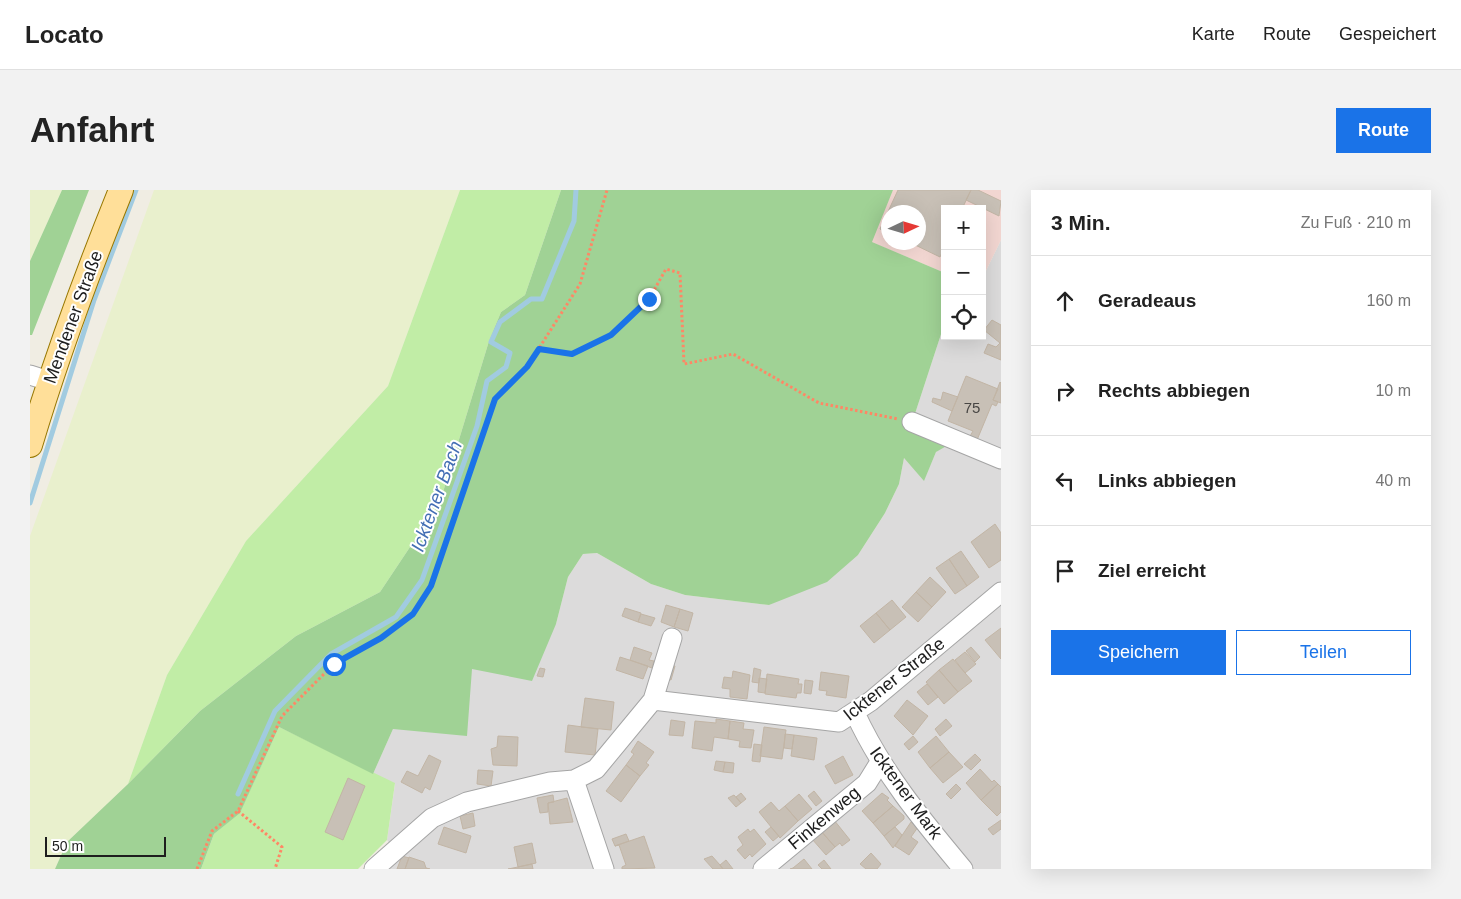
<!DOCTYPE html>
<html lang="de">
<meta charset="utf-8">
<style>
:root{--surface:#fff;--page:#f2f2f2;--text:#222;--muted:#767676;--line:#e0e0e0;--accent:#1a73e8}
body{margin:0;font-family:Helvetica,sans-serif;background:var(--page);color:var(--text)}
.controls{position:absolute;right:15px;top:15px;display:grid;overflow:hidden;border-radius:0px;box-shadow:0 5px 20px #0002}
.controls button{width:45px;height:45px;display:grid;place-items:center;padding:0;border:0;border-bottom:1px solid var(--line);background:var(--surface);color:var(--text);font:25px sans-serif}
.compass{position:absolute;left:851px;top:15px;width:45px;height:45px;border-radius:50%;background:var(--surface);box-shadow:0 5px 20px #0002;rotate:86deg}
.scale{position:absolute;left:15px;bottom:12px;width:121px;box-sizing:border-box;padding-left:5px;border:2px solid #1e1e1e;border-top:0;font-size:14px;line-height:18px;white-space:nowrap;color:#1e1e1e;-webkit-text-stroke:4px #fff;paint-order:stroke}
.stop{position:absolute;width:15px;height:15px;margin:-11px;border:4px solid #1a73e8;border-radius:50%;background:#fff}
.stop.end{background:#1a73e8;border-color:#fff;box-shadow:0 1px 5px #0008}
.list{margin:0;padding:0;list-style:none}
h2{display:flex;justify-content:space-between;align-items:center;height:65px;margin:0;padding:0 20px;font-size:21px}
h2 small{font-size:16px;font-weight:400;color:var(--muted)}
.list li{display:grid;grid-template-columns:32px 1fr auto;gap:15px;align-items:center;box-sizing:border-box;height:90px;padding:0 20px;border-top:1px solid var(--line)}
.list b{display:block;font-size:19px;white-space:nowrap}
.list em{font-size:16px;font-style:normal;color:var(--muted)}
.actions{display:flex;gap:10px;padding:15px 20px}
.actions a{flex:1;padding:11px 0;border:1px solid var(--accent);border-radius:0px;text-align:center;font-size:18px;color:var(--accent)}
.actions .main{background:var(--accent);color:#fff}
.icon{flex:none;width:28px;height:28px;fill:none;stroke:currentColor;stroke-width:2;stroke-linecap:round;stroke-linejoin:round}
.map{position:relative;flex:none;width:971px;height:679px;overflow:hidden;border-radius:0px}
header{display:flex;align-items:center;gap:30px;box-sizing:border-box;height:70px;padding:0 25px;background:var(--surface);border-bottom:1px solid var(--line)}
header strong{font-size:24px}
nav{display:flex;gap:28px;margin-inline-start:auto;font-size:18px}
.intro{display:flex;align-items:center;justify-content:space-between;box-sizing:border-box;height:120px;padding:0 30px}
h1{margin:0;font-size:35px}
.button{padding:12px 22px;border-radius:0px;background:var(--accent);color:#fff;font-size:18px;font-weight:700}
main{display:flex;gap:30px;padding:0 30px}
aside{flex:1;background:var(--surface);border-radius:0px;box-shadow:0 5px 20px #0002}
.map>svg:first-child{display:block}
</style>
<header>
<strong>Locato</strong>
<nav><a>Karte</a><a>Route</a><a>Gespeichert</a></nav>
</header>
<div class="intro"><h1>Anfahrt</h1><a class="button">Route</a></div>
<main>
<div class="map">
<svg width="971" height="679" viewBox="0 0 971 679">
<rect width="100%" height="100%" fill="#f0ede3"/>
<path fill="#dcdbdb" d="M971,50v629h-618l16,-14 -12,-15 8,-56 -22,-10 20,-45 79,-60 84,-45 12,-47 15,-23 14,-1 54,31 34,11 84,10 89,-50 27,-42 14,-29 5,-26 20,22 12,-28 5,-5 -31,-18 35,-107v14h37v-57z"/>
<path fill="#f2d6d1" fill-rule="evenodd" d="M863,0h108v50l-19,39v-70h-37v64l-74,-31zM858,22h30v30h-30z"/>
<path fill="#e9f0cd" d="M0,0h32l-32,71z
M124,0h306l-72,196 -142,155 -79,134 -39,109 -61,58 -12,27h-25v-333z"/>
<path fill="#c1eda6" d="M430,0h101l-36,105 -24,17 -12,29 -49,161 -60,90 -84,44 -96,75 -72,73 39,-109 79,-134 142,-155z
M249,537l116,56 -8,57 -29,29h-157l13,-35 26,-22z"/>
<path fill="#a0d295" d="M32,0h27l-57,145h-2v-74z
M531,0h332l-21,52 73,31v49l-35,107 40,15 -14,8 -12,29 -20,-23 -5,26 -14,29 -27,42 -31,27 -58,23 -84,-10 -34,-11 -54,-31 -14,1 -15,23 -12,47 -24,57 -60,-12 -5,67 -74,-7 -20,45 -94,-47 -39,86 -26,21 -13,35h-146l12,-27 61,-58 72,-73 96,-75 84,-44 60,-90 49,-161 12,-29 24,-17z"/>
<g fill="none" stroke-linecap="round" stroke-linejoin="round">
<path stroke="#a1cbe0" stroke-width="5" d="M0,313l64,-203 42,-110
M208,604l37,-83 56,-57 65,-37 26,-37 55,-154 10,-45 19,-14 4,-14 -19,-11 9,-20 31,-23h11l32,-78 2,-31"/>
</g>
<path fill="#c8c0b6" stroke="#c2b5a5" d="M868,0h73l-9,19h-17v37l-5,11 -31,-15h9v-30h-30v21l-8,-4z
M941,0h7l23,11 -2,15 -33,-16z
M962,130l9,5v35l-17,-7 4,-9 8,3 4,-4 -16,-13z
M936,186l32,13 -5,11 5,2 -2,4 -4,-2 -15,36 -8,-2 4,-7 -25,-10z
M970,192l1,1v20l-8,-3z
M913,202l15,5 -6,14 -20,-9 1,-4 8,2z
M965,334l6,9v27l-12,8 -18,-26z
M931,361l18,26 -12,9 -18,-27z
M919,369l18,27 -12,8 -19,-26z
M900,387l16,15 -14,15 -16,-15z
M886,402l16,15 -14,15 -16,-15z
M862,410l14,17 -16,13 -14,-17z
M636,415l14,4 -6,18 -13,-5z
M595,418l16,5 -3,9 -16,-6z
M650,419l13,4 -5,18 -14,-4z
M846,423l14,17 -16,13 -14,-17z
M611,424l14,4 -4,8 -13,-4z
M971,438v31l-16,-19z
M604,457l18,6 -3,7 5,1 -2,7 -22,-8z
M941,457l9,10 -5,5 -9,-11z
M935,462l11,12 -11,9 -10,-13z
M590,467l28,9 -5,13 -27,-9z
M923,469l19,22 -14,11 -19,-22z
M638,474l7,2 -4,14 -8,-3z
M510,478l5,1 -2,8 -6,-1z
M724,478l7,2 -2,13 -7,-1z
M909,480l19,22 -14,12 -18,-22z
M703,481l17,4 -3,24 -17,-2v-8l-8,-1 2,-11 8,1z
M791,482l28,4 -3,22 -20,-3 1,-4 -8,-1z
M737,484l32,5 -1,5h4l-1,9h-4l-1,5 -31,-4z
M729,488l8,1 -2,14 -7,-1z
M775,490l8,1 -2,13 -7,-1z
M897,494l11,13 -10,8 -11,-13z
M555,508l29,4 -3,28 -30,-3z
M877,510l21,16 -15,19 -19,-19z
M686,529l14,2 -2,18 -14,-2 -2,14 -20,-3 3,-27 21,2z
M916,529l6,7 -12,10 -5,-7z
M641,530l14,2 -2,14 -14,-1z
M700,531l14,2 -1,6 11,1 -3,18 -12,-1 1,-6 -12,-2z
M538,535l30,4 -3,26 -30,-3z
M734,537l22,3 -4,29 -22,-3z
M755,544l9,1 -2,14 -8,-1z
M764,545l23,3 -3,22 -23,-4z
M468,546l20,1 -1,29 -24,-1 -2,-16 6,-2z
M883,546l5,6 -9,8 -5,-6z
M906,546l13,16 -19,16 -12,-16z
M608,551l16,11 -8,11 3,2 -9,11 -14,-11 8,-11 -3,-2z
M724,554l8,1 -2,17 -8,-1z
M919,562l14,15 -20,16 -13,-15z
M945,564l6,6 -10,10 -7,-6z
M399,565l12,6 -11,29 -5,-3 -3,6 -21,-11 6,-11 11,5z
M813,566l10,19 -18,9 -10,-18z
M686,571l9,1 -2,10 -9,-2z
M695,572l9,1 -1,10 -10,-1z
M596,575l14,11 -19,26 -15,-11z
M950,579l12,13 2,-2 4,4 -17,16 -15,-17z
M448,580l15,1 -2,15 -14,-2z
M318,588l17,8 -22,54 -18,-8z
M926,594l5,5 -10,10 -5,-5z
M968,594l3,3v25l-4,4 -16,-16z
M784,601l8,10 -6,5 -8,-10z
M711,603l5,6 -5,4 -5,-6z
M852,603l7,5 -2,2 6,6 -20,17 -11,-12z
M769,604l13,15 -14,12 -13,-15z
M523,605l1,7 -6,1v9l-8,1 -3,-15z
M704,605l7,8 -5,4 -8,-9z
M537,608l6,24 -23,2 -2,-21z
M741,612l8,9 6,-5 13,15 -18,17 -21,-26z
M863,616l11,10v3l-20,17 -11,-13z
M443,623l2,13 -12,3 -3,-13z
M804,630l16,20 -8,6 -2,-3 -5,4 -14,-16z
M971,630v9l-8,6 -5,-6z
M881,632l7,5 -7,10 7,5 -9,13 -14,-9z
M414,637l27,9 -5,17 -28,-9z
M741,637l8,9 -6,5 -8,-9z
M865,637l7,8 -9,13 -9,-12z
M718,639l2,3 4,-3 12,15 -14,13 -2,-3 -5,5 -8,-9 6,-5 -5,-8z
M791,641l14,16 -9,8 -14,-16z
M596,644l3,7 -14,5 -3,-7z
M614,646l11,32 -33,1v-2l4,-2 -7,-20 -4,1z
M502,653l4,20 -18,4 -4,-20z
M841,663l10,11 -4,5h-11l-6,-5z
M372,666l7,2 -4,11h-8z
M682,666l8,9 3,4h-10l-9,-10z
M379,667l15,5 2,6 4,1h-25z
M774,669l8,10h-22l3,-1z
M696,670l7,9h-10l-3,-4z
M794,670l7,9h-9l-4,-4z
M502,674l1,5h-25l10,-2z"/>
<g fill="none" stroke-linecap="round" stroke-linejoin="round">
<defs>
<path id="minor" d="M0,185l19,6
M882,232l89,37
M623,510l19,-62
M825,523c27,59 67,107 108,156
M544,590l30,89
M344,679l58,-51 35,-16 83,-20 24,-2 22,-11 57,-69 186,22 32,-21 130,-109
M733,679l104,-86 13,-21"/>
<path id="major" d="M0,255c26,-87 57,-171 91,-255"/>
</defs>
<use href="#minor" stroke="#a5a5a5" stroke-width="21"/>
<use href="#major" stroke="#987800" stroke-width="26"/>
<path stroke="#ff8765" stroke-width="3" stroke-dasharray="2.5 2.5" stroke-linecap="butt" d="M509,159l33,5 39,-19 38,-36 17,-30 14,4 4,91 49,-10 86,49 79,16
M208,621l44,36 -7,22
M167,679l15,-38 26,-20 44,-95 52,-52 47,-26 32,-24 18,-28 64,-187 32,-32 53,-83 27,-94"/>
<use href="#minor" stroke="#fff" stroke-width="19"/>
<use href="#major" stroke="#ffdf99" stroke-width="24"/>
</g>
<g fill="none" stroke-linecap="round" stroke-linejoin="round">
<path stroke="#1a73e8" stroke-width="6" d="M304,474l47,-26 32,-24 18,-28 64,-187 32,-32 12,-18 33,5 39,-19 38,-36"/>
</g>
<g text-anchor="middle" stroke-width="4" stroke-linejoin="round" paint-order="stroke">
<g font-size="15" fill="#484644">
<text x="942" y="223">75</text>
</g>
<g font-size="18" fill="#1e1e1e" stroke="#fff">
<text transform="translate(43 127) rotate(-70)" y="6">Mendener Straße</text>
<text transform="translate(864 489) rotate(-38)" y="6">Icktener Straße</text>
<text transform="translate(876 603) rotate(54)" y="6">Icktener Mark</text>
<text transform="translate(794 628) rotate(-40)" y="6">Finkenweg</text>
</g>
<g font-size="19" font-style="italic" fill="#446fb4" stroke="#fff">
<text transform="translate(406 306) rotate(-70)" y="7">Icktener Bach</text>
</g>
</g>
</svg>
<div class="controls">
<button>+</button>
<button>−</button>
<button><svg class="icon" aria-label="locate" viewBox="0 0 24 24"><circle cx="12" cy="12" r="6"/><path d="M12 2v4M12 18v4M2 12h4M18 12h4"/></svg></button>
</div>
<svg class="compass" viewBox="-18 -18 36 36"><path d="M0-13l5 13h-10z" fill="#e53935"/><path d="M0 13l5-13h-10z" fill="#767676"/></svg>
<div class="scale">50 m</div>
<div class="stop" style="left:304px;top:474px"></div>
<div class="stop end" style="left:619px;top:109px"></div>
</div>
<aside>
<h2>3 Min.<small>Zu Fuß · 210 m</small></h2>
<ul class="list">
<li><svg class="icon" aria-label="ahead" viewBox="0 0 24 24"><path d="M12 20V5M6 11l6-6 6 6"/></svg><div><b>Geradeaus</b></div><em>160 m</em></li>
<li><svg class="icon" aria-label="right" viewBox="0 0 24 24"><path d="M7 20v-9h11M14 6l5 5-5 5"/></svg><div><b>Rechts abbiegen</b></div><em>10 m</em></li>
<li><svg class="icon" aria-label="left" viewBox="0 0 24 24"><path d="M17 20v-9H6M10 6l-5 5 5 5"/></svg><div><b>Links abbiegen</b></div><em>40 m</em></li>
<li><svg class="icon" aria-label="arrive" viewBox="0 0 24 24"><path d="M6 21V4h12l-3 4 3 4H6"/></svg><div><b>Ziel erreicht</b></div></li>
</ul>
<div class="actions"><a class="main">Speichern</a><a>Teilen</a></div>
</aside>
</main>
